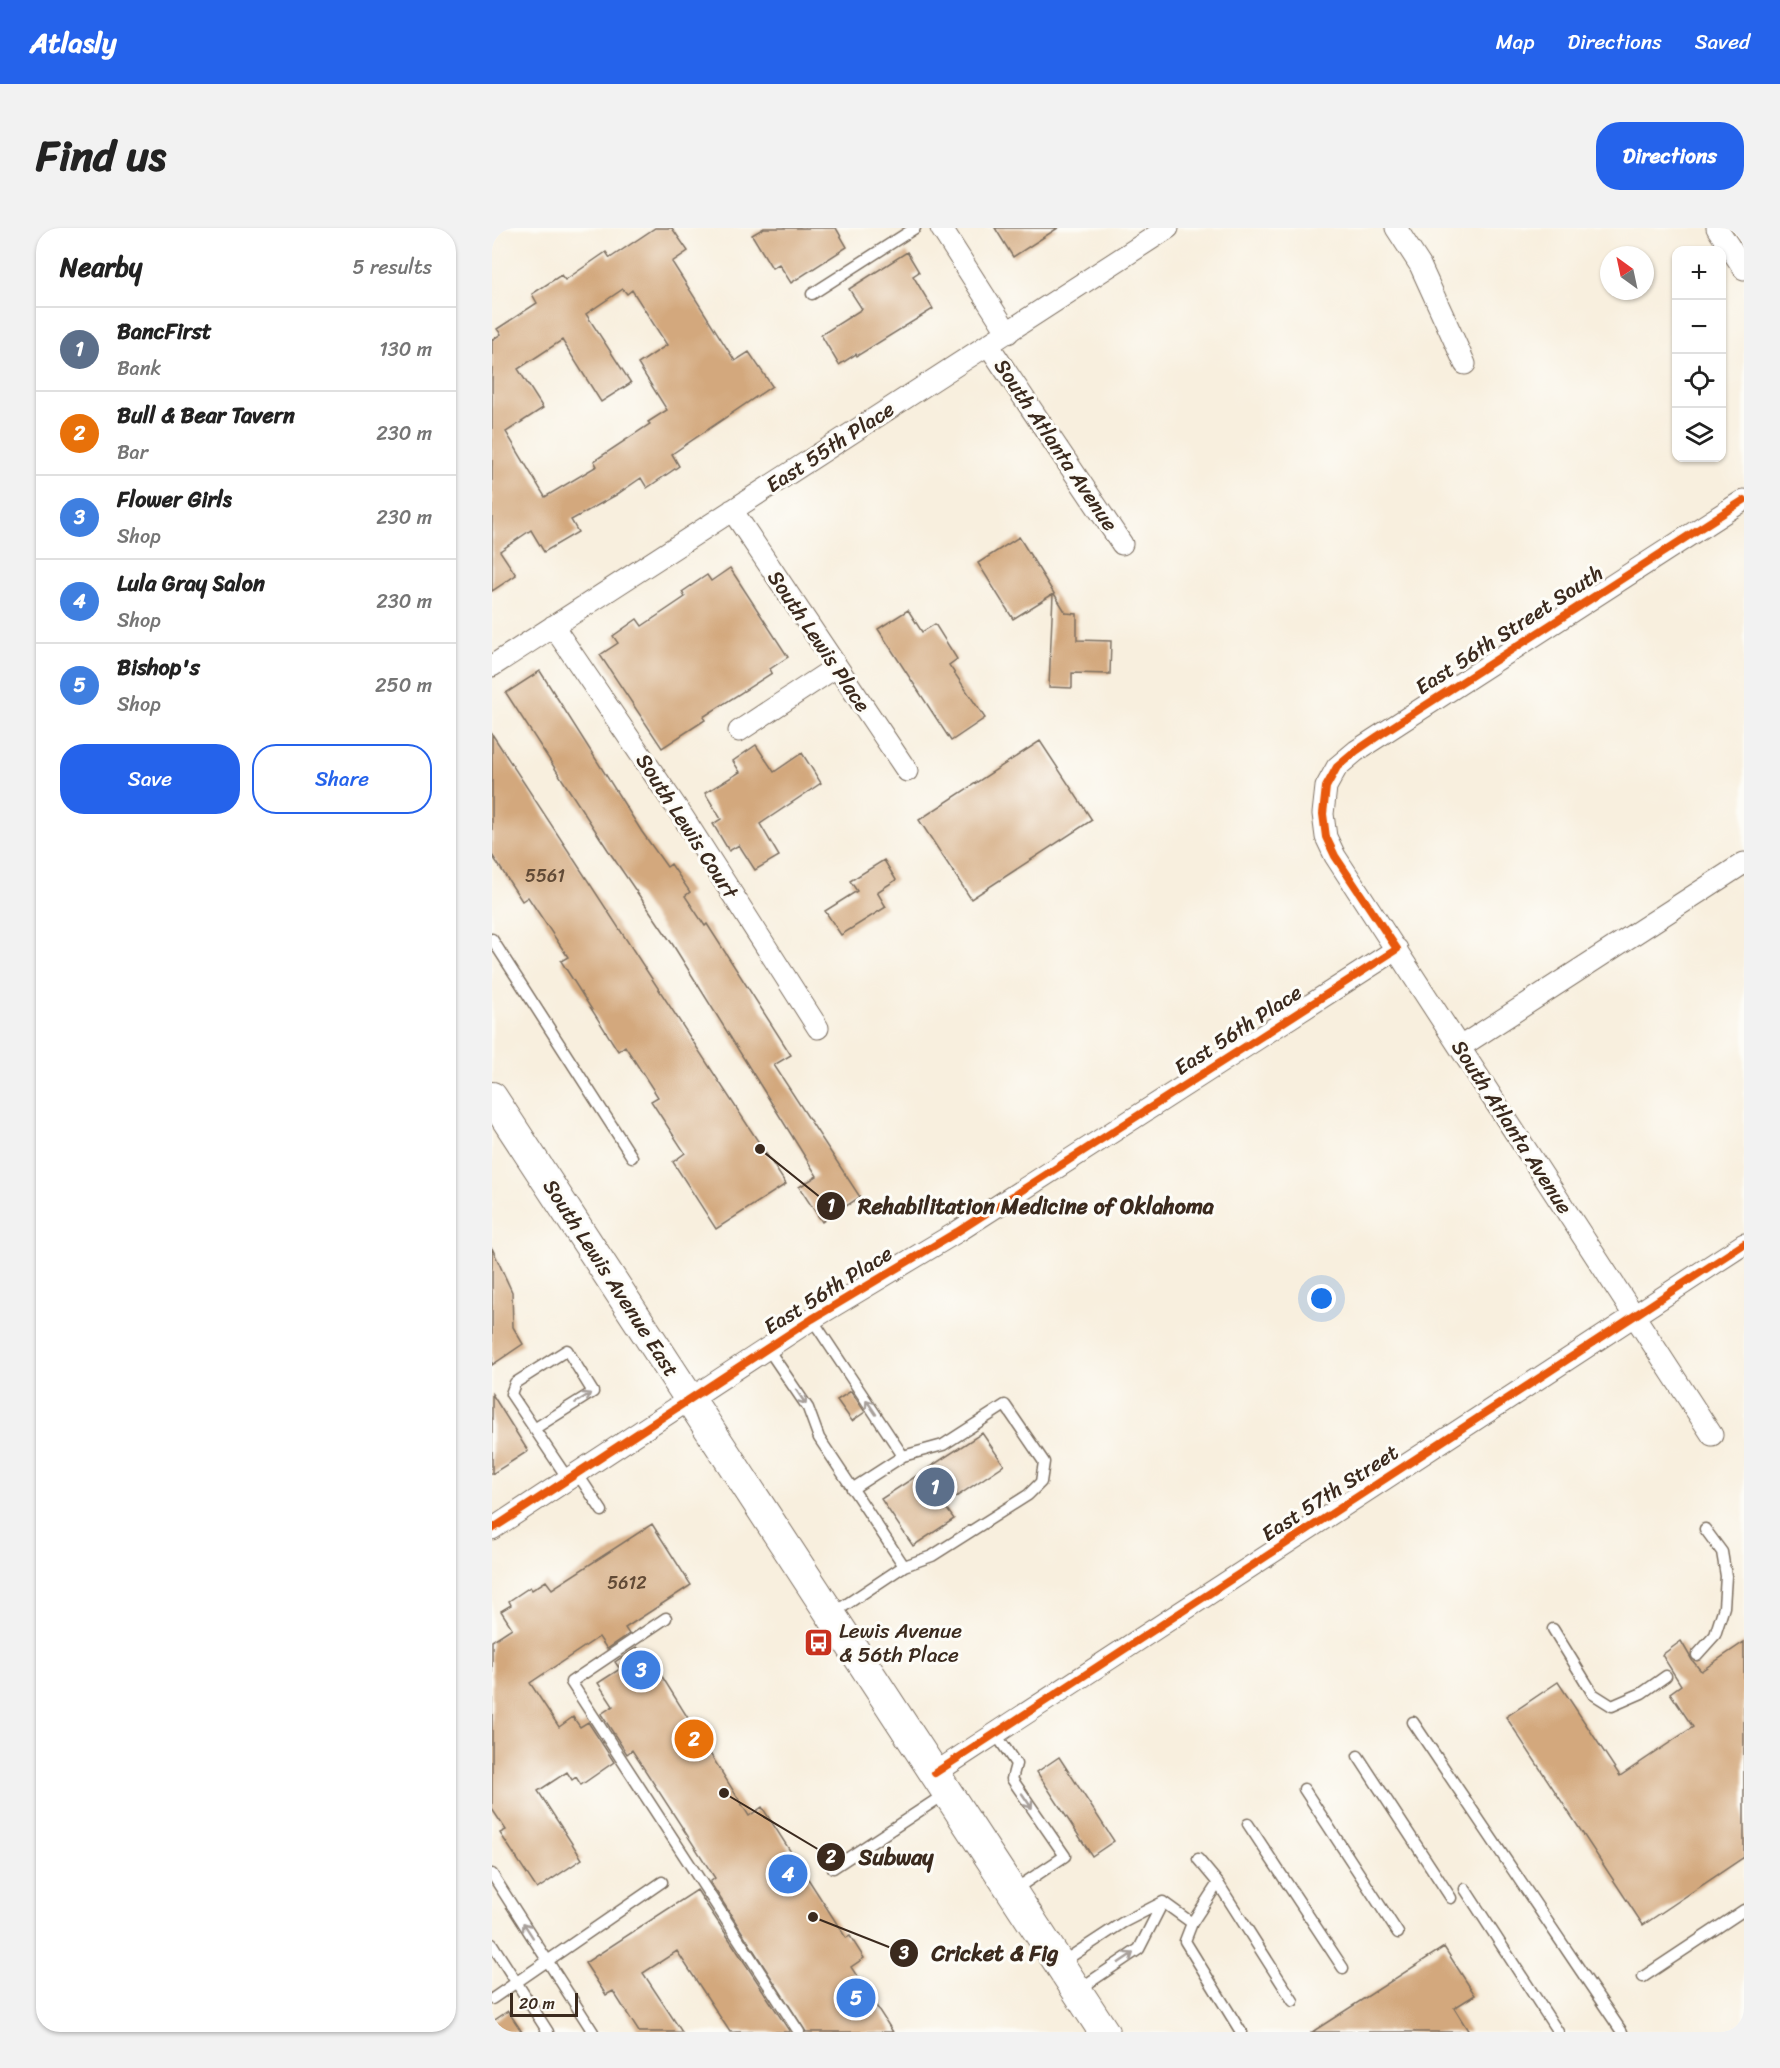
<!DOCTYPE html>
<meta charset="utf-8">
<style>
:root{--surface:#fff;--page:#f2f2f2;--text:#222;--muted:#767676;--line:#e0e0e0;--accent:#2563eb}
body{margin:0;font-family:Sriracha,sans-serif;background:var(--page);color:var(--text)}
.controls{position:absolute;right:18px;top:18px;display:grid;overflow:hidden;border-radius:12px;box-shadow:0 2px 4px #0004}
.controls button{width:54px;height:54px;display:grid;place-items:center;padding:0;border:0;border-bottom:2px solid var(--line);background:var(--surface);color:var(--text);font:30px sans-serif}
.compass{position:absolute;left:1108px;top:18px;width:54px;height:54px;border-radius:50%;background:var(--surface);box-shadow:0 2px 4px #0004;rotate:327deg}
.scale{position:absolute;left:18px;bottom:15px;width:68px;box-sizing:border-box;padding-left:6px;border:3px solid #3b2a1e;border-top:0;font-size:16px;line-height:21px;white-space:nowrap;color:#3b2a1e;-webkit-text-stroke:4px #fdfcf7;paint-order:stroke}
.you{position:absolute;left:830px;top:1071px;width:21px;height:21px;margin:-15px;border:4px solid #fff;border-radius:50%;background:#1a73e8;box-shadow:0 0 0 9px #1a73e833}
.badge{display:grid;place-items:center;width:39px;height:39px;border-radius:50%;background:var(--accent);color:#fff;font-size:20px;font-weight:700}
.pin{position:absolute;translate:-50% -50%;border:3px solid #fff;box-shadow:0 2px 6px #0006}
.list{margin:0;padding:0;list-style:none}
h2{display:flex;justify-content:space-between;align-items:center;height:78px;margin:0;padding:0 24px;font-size:26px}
h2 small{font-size:20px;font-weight:400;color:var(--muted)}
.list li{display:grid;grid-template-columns:39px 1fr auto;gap:18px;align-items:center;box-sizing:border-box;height:84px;padding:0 24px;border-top:2px solid var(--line)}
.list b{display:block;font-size:22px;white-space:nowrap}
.list p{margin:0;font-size:20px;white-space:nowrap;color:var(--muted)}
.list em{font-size:20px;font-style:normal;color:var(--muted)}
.actions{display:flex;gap:12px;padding:18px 24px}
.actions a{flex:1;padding:14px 0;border:2px solid var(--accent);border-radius:24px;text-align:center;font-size:21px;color:var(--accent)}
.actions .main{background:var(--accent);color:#fff}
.icon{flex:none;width:33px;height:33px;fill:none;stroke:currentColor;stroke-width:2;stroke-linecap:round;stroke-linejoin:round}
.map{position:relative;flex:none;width:1252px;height:1804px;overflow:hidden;border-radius:24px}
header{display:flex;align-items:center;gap:36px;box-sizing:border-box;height:84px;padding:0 30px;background:var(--accent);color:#fff}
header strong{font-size:28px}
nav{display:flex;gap:33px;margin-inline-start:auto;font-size:21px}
.intro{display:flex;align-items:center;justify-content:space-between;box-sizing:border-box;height:144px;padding:0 36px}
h1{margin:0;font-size:42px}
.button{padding:15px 27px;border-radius:24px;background:var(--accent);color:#fff;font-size:21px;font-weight:700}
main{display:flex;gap:36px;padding:0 36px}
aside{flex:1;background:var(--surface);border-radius:24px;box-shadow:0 2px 4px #0004}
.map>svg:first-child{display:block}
</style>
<header>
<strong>Atlasly</strong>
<nav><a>Map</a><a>Directions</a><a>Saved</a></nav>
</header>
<div class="intro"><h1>Find us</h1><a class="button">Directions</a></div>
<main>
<aside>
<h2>Nearby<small>5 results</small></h2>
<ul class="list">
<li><span class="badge" style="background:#5c6f8a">1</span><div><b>BancFirst</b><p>Bank</p></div><em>130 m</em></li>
<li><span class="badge" style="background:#e8710a">2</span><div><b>Bull &amp; Bear Tavern</b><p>Bar</p></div><em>230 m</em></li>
<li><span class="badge" style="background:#3f7fe0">3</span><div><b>Flower Girls</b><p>Shop</p></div><em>230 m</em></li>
<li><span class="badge" style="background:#3f7fe0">4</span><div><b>Lula Gray Salon</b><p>Shop</p></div><em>230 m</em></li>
<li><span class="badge" style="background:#3f7fe0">5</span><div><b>Bishop's</b><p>Shop</p></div><em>250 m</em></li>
</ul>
<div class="actions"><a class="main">Save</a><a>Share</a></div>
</aside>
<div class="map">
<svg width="1252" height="1804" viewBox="0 0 1252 1804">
<rect width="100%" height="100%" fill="#fdfcf7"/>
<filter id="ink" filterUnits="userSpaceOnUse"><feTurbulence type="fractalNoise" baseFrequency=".0167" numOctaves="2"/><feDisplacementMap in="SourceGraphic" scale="12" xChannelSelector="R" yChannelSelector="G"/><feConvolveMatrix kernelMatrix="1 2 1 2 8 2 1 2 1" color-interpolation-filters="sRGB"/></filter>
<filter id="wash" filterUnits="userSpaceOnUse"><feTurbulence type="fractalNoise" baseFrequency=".008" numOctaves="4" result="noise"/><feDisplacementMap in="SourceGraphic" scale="24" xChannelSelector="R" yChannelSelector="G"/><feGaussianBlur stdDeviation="1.35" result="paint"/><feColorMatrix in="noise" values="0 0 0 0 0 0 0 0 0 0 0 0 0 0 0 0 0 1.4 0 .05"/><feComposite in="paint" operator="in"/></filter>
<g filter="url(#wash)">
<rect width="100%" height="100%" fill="#f8efde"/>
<g id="blocks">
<path fill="#d3a87d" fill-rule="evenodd" d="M163,0h17l16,23 -16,11 63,99 14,-9 23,34 -100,68 7,12 -32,22 -6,-10 -25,17 -45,25 7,12 -34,20 -13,-22 -31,21 16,24 -24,16v-251l9,-6 -4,-5 40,-26 -5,-9 29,-19 4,5 41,-28 4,6zM131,61l4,5 5,-4 35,55 -29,19 29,46 -19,12 2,2 -56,37 3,5 -52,31 -39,-65 37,-24 -25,-39 44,-29 39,62 30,-19 -45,-69z
M272,0h72l11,19 -56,36 -12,-19 -7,4 -20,-33z
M503,0h63l-45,29z
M415,24l12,20 -6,4 20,33 -76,47 -1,-2 -17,11 -18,-30 41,-26 -13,-20z
M527,309l47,76 11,1v26l34,1 -1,33 -38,-1v15l-23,-1 4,-93 -40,25 -35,-56z
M238,340l58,89 -18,12 2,4 -69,44 2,3 -43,28 -62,-93 18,-12 -5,-7 24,-17 5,7 43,-29 -3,-5 25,-17 4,6z
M416,382l14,22 13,-8 22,35 -8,6 36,53 -34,23 -73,-112z
M48,443l102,161 25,35 4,-3 19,28 -5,4 20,30 2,-2 84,131 -17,10 86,132 -38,25 -23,-35 18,-11 -144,-231 -63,-92 -104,-160z
M0,506l294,450 -70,45 -43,-67 12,-9 -34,-52 7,-4 -33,-51 -7,5 -57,-90 7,-4 -40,-60 -6,4 -30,-46z
M548,513l52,79 -121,79 -52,-79z
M264,517l18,27 28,-19 19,30 -61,41 19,32 -24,14 -16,-25 -10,6 -16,-27 8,-5 -16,-26 35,-21 -7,-11z
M392,632l12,20 -19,12 9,15 -45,28 -16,-24 32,-20 -7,-10z
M0,1020l20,44 1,35 10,17 -31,21z
M359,1163l14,21 -13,9 -15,-21z
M0,1166l36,57 -36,23z
M490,1205l22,32 -60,40 10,14 -41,27 -32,-47z
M160,1296l39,61 -66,43 4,6 -22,15 -8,-12 -69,46 29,44 14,-10 7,10 8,-5 26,40 -33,23 -5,-8 -4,3 -5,-8 -29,19 44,68 -45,30 -37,-56 6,-3 -14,-21v-168l20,-13 -11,-17 10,-6 -2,-4 21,-14 2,3 14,-9 6,8z
M1189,1413l11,19 9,11 43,-29v215l-101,68 -137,-208 52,-35 62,94 73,-49 -23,-34 11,-8 -19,-30z
M145,1419l16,25 5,-2 91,146 13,-9 84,131 4,-2 14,22 -13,9 42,65h-87l-96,-150 5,-4 -83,-128 -5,4 -26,-40 12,-8 -15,-23 22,-14 -5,-7z
M567,1529l55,84 -22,15 -55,-84z
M205,1662l93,142h-60l-53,-81 -34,22 39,59h-43l-26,-41 -7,4 -21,-32z
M952,1719l31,48 -21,13 15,24h-157z
M16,1783l14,21h-30v-10z"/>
</g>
</g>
<g filter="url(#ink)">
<use href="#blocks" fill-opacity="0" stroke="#7d6f61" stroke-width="1.5"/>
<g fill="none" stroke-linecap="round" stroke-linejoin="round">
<defs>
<path id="lane" d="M320,66l103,-66
M0,711l140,218
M320,1091l91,137
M276,1121l40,59 11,30 85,128
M42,1201l59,-37 -26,-42 -52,33 -4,11 57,85
M85,1245l25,38
M340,1386l72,-48 28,-10 96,-61 13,-13 3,-20 -39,-57 -62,40 -40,11 -51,33
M174,1390l-95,64 228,350
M1061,1401l40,65 19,12 30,-13 24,-17
M1205,1427l18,-20 9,-28 2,-31 -4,-24 -17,-23
M921,1494l209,310
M503,1505l21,31 -4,15 53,77 -51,34
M866,1528l93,142
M812,1561l94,144
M756,1596l95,144
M706,1631l20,24 75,118
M341,1640l112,-74
M0,1646l101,158
M726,1655l-26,40 -7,18 56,91
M973,1661l93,143
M671,1674l29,21
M0,1716l56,88
M569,1735l61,-40 41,-21
M1151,1749l101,-67
M586,1762l61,-41 24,-47
M0,1771l170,-117"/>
<path id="street" d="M449,0l67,105
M904,0l24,37 45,99
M1225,0l27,41
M497,118l133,198
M240,282l175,261
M61,398l130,191 135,211
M0,438l676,-438
M247,503l97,-64
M968,819l284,-184
M1220,1207l-377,-579 -9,-19 -3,-23 3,-27 11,-20 19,-16 388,-251
M0,1301l320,-210 145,-87 440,-283
M443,1545l809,-529"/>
<path id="secondary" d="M0,869l612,935"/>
</defs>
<use href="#lane" stroke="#7d6f61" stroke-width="13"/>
<use href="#street" stroke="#7d6f61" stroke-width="23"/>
<use href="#secondary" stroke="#7d6f61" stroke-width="32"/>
<use href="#lane" stroke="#fff" stroke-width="10"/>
<use href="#street" stroke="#fff" stroke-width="21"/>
<use href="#secondary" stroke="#fff" stroke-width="30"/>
<defs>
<path id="cycleway" d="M0,1301l320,-210 145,-87 440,-283 -62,-93 -9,-19 -3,-23 3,-27 11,-20 19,-16 22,-15 366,-236
M443,1545l809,-529"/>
</defs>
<use href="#cycleway" stroke="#fdfcf7" stroke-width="11"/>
<use href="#cycleway" stroke="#e8590c" stroke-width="8"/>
</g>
<defs><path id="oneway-shaft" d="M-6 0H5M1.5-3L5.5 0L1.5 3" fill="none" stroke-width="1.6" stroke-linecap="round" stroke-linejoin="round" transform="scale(1.5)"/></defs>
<g stroke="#a79f9a">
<use href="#oneway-shaft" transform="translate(309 1169) rotate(56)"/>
<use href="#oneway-shaft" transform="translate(91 1170) rotate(-32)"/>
<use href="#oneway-shaft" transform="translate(379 1179) rotate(-124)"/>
<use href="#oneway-shaft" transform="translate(535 1573) rotate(56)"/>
<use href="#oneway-shaft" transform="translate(36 1702) rotate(-123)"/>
<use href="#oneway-shaft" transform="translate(634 1730) rotate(-34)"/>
</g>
</g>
<defs>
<symbol id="bus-square" viewBox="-11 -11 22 22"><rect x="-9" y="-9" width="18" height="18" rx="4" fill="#c8321e" stroke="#fdfcf7"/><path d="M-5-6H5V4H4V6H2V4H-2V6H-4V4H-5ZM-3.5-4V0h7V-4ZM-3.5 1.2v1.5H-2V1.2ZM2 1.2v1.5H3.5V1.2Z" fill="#fff"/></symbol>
</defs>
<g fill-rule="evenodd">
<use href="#bus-square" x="310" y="1398" width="33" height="33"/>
</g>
<g text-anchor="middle" stroke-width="6" stroke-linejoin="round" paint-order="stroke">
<g font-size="18" fill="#614a36">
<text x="53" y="654">5561</text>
<text x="135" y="1361">5612</text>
</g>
<g font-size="21" fill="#3b2a1e" stroke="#fdfcf7">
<text transform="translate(564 217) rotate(56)" y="7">South Atlanta Avenue</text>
<text transform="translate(338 219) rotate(-33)" y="7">East 55th Place</text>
<text transform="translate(1017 402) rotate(-33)" y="7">East 56th Street South</text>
<text transform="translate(327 413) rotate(56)" y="7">South Lewis Place</text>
<text transform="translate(195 598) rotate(57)" y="7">South Lewis Court</text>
<text transform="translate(746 802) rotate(-33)" y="7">East 56th Place</text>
<text transform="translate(1020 899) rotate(57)" y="7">South Atlanta Avenue</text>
<text transform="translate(119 1050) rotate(57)" y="7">South Lewis Avenue East</text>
<text transform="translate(336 1062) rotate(-32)" y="7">East 56th Place</text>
<text transform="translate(838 1265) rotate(-33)" y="7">East 57th Street</text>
</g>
<g font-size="21" fill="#3b2a1e" stroke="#fdfcf7" text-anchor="start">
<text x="347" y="1410">Lewis Avenue<tspan x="347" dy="24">&amp; 56th Place</tspan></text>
</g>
</g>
<path fill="none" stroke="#3b2a1e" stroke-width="2" d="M268 921L339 978M232 1565L339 1629M321 1689L412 1725"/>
<g fill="#3b2a1e" stroke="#fdfcf7" stroke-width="2">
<circle cx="268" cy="921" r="6"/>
<circle cx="232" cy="1565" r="6"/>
<circle cx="321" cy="1689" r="6"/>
<circle cx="339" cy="978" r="15"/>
<circle cx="339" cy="1629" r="15"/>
<circle cx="412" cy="1725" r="15"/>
</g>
<g font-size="18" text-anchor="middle" font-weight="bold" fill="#fff">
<text x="339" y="984">1</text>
<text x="339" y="1635">2</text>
<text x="412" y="1731">3</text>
</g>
<g font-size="22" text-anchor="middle" font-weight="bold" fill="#3b2a1e" stroke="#fdfcf7" stroke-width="6" stroke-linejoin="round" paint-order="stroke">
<text x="544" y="986">Rehabilitation Medicine of Oklahoma</text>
<text x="404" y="1637">Subway</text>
<text x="503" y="1733">Cricket &amp; Fig</text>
</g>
</svg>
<div class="controls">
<button>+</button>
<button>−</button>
<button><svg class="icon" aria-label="locate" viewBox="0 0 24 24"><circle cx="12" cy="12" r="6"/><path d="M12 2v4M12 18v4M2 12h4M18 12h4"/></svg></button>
<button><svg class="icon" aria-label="layers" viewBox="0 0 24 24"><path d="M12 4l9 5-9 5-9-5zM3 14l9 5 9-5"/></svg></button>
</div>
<svg class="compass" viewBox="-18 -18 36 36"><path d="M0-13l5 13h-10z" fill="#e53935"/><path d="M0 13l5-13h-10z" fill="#767676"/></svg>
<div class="scale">20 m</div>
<div class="you"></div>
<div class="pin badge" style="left:443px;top:1259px;background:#5c6f8a">1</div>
<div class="pin badge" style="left:202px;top:1511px;background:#e8710a">2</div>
<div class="pin badge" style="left:149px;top:1442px;background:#3f7fe0">3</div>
<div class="pin badge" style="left:296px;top:1646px;background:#3f7fe0">4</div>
<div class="pin badge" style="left:364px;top:1770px;background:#3f7fe0">5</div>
</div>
</main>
